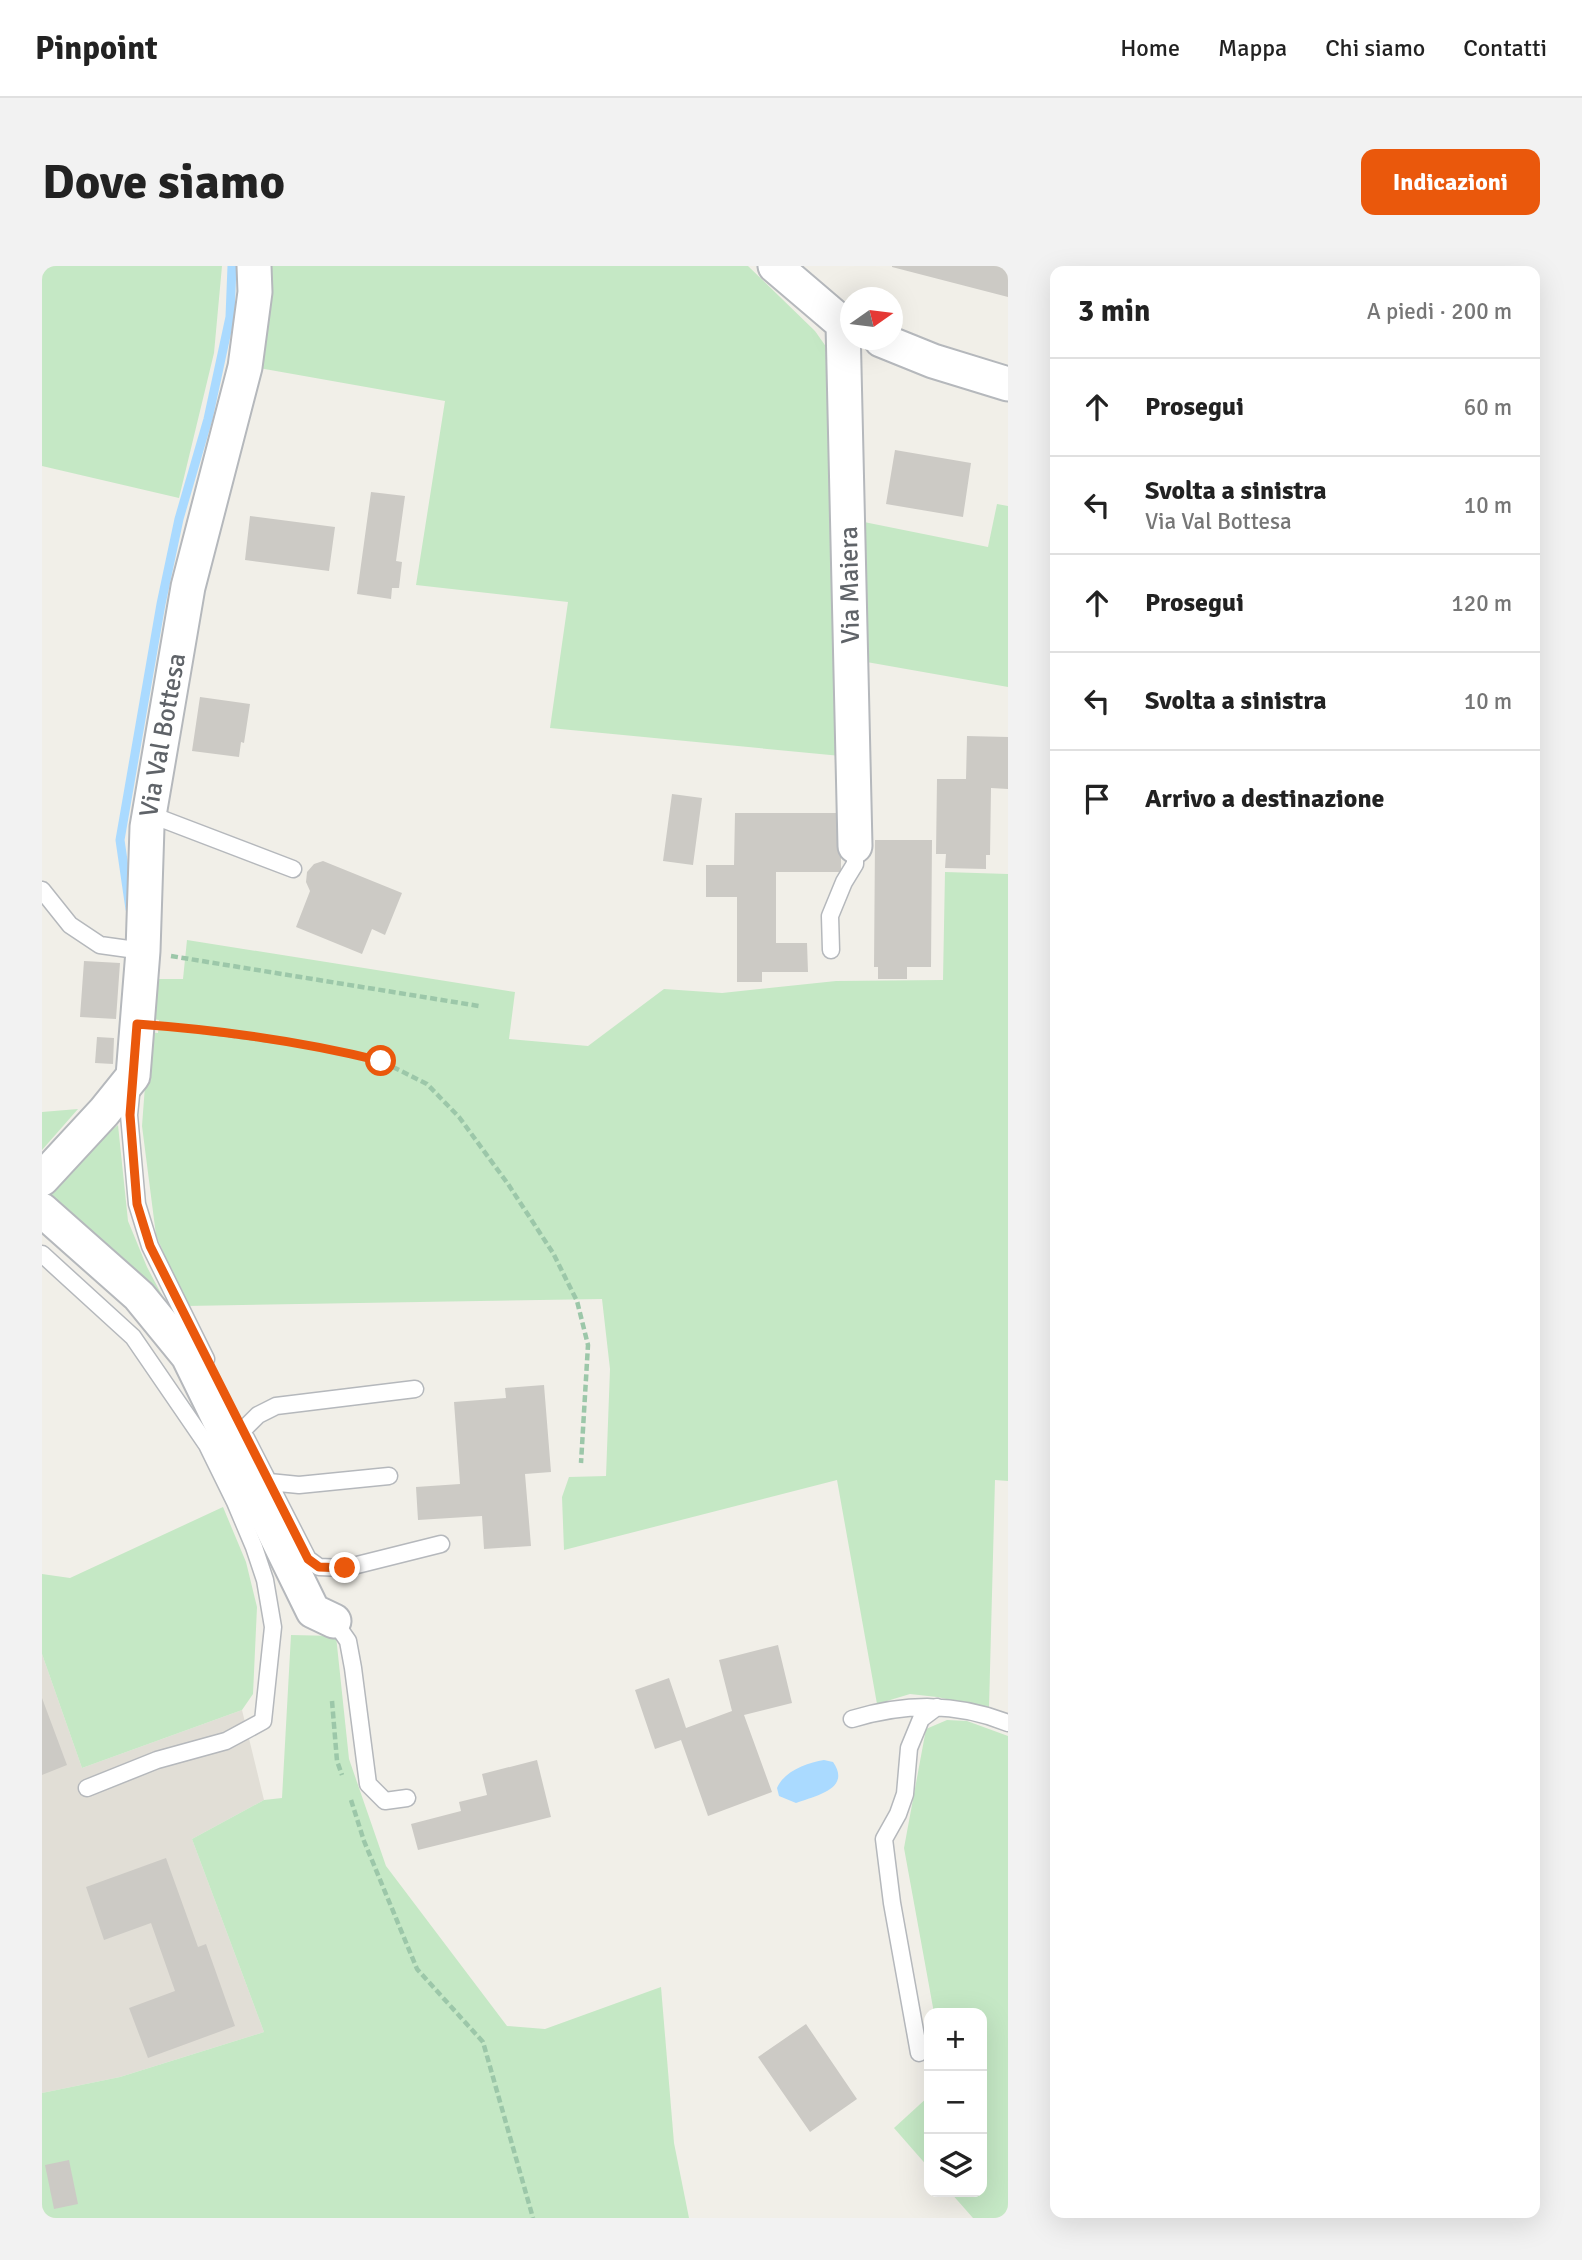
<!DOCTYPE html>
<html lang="it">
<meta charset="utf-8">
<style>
:root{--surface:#fff;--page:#f2f2f2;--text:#222;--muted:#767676;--line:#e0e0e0;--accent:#ea580c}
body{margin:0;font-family:Signika,sans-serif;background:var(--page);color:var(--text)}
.controls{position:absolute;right:21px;bottom:21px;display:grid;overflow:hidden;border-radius:14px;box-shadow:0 7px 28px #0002}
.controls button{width:63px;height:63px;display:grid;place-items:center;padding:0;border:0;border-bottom:2px solid var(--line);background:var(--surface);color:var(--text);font:35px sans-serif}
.compass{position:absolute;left:798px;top:21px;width:63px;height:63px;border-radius:50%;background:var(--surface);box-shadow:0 7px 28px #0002;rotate:76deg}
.stop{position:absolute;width:21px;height:21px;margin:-16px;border:5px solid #ea580c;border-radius:50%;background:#fff}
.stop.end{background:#ea580c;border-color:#fff;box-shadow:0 2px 7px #0008}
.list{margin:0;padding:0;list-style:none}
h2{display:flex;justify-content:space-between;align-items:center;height:91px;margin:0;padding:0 28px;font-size:30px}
h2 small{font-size:23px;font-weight:400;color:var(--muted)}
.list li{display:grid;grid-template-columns:46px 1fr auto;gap:21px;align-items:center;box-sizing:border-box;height:98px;padding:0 28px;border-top:2px solid var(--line)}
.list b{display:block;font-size:26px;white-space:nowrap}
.list p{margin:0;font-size:23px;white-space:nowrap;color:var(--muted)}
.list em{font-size:23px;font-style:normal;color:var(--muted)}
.icon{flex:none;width:38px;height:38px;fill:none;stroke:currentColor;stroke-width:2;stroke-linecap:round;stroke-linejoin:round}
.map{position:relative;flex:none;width:966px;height:1952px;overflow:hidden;border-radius:14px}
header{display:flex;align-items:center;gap:42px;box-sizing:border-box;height:98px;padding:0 35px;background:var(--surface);border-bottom:2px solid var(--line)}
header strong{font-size:33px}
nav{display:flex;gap:38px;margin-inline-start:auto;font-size:24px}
.intro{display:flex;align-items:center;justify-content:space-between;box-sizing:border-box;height:168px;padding:0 42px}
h1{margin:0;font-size:49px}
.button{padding:18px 32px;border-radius:14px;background:var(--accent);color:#fff;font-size:24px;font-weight:700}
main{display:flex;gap:42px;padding:0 42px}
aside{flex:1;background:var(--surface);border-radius:14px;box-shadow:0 7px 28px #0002}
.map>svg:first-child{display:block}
</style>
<header>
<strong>Pinpoint</strong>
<nav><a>Home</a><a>Mappa</a><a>Chi siamo</a><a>Contatti</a></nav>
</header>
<div class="intro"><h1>Dove siamo</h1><a class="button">Indicazioni</a></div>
<main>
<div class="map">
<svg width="966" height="1952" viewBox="0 0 966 1952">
<rect width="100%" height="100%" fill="#f1efe8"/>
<path fill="#e1ded6" d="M0,1388l40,114 160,-58 22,90 -72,39 72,193 -144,45 -78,16z"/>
<path fill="#c5e8c5" d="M0,0h180l-8,87 -35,145 -137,-32z
M228,0h478l67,65 12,17 4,20 10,388 -291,-28 18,-126 -152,-17 29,-184 -186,-33z
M955,238l11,2v181l-147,-26 -2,-140 129,26z
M903,606l63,2v607l-13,-1 -6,228 -52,-11 -27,-3 -33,10 -40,-224 -273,70 -2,-53 7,-20 37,-1 4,-107 -8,-70 -416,7 -30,-71 -14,-109 7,-94 9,1 1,-13 -12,-2 4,-39h32l4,-39 328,52 -6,47 79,7 76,-57 58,4 114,-12 107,-1z
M36,843l-36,41v-38z
M76,859l10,96 19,46 28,53 -125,-123 41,-50z
M181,1241l23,55 11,45 -4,87 -11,16 -160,58 -40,-114v-80l28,4z
M249,1369l45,1 13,123 37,107 121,160 38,3 116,-42 13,156 15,75h-647v-125l78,-16 144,-45 -72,-193 72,-39 18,-2z
M905,1454l20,1 41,15v482h-35l-23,-26h32v-179h-48l-30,-165 22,-119z
M887,1830v72l-35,-40z"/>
<path fill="#aadaff" d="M782,1494l9,2c19,27 -18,34 -37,41l-17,-7 -2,-8c7,-17 30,-25 47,-28z"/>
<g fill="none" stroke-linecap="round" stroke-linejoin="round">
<path stroke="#aadaff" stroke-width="9" d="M88,643l-10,-69 41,-236 18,-85 29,-100 22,-102 2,-51"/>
</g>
<path fill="#cccac5" d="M850,0h116v31l-116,-30z
M853,184l76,13 -8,54 -77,-13z
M329,226l34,4 -9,65 6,1 -3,26h-7l-1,11 -34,-5z
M208,250l85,11 -6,44 -84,-11z
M158,431l50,7 -6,39 -3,-1 -2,15 -47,-6z
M925,470l41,1v52l-17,-1 -1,67h-4v14l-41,-1 1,-14h-10l1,-75h29z
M630,528l30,4 -9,67 -30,-4z
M693,547h106v59h-65v71h31l1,29h-46v10h-25v-85h-31v-32h28z
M833,574h57l-1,127h-24v12h-29v-12h-4z
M281,595l79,32 -17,42 -13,-6 -10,25 -66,-27 14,-36 -4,-9 1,-10 7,-8z
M42,695l36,2 -4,56 -36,-2z
M55,771l17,1 -1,26 -18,-1z
M502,1119l7,87 -26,2 6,72 -47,3 -2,-33 -64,4 -2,-33 44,-3 -6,-82 52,-4 -1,-10z
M736,1379l14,58 -48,12 28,77 -64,24 -27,-76 -26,9 -20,-59 34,-12 17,50 46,-17 -13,-51z
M0,1432l25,67 -25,10z
M495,1494l14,57 -133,33 -7,-26 50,-13 -2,-9 28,-7 -5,-21z
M124,1592l32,89 8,-3 29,82 -87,32 -19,-50 46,-17 -24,-68 -47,17 -18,-53z
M764,1758l51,75 -47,33 -52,-75z
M27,1894l9,44 -24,5 -9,-44z"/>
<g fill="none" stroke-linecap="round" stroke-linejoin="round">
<defs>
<path id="lane" d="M107,548l144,55
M0,624l28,35 30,20 43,6
M789,684l-1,-34 14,-34 11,-18v-18
M90,819l-3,30 8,89 13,42 56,113
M0,988l91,83 74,108 28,57 19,45 11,33 8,47 -10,94 -37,20 -69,19 -70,28
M200,1165l16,-16 18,-9 139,-17
M204,1172l62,121 11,8 26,1 96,-24
M227,1216l30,3 90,-9
M292,1355l14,20 5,27 15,116 17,17 22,-3
M810,1453c54,-16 103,-17 156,4
M877,1787l-27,-150 -8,-64 14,-25 7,-20 4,-46 12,-29 16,-12"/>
<path id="street" d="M733,0l68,58 7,3
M801,58l12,522
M839,74l52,21 75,23
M0,913l62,-67 29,-36 10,-125 4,-124 41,-240 57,-220 10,-75 -1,-26
M0,944l97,86 49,60 125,255 21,10"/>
</defs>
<use href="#lane" stroke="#b5b8bc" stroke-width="19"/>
<use href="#street" stroke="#b5b8bc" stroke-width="37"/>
<path stroke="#9cc7a9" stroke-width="4.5" stroke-dasharray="7 3.5" stroke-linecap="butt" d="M129,690l308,50
M124,761l165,22 50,12 46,23 32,33 49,67 45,69 24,48 11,44 -7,118
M290,1435l5,60 5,14
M309,1534l13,41 53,128 66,73 50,176"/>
<use href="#lane" stroke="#fff" stroke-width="16"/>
<use href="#street" stroke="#fff" stroke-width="33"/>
</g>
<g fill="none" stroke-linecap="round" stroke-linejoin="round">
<path stroke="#ea580c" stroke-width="9" d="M303,1302l-26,-1 -11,-8 -158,-313 -13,-42 -7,-89 7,-91c82,6 164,17 244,37"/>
</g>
<g text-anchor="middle" stroke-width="7" stroke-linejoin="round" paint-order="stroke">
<g font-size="26" fill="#5f6368" stroke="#fff">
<text transform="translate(807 319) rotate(-91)" y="9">Via Maiera</text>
<text transform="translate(120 469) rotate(-80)" y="9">Via Val Bottesa</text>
</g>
</g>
</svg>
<div class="controls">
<button>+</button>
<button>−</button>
<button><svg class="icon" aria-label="layers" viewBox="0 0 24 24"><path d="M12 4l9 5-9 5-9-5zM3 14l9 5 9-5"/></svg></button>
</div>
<svg class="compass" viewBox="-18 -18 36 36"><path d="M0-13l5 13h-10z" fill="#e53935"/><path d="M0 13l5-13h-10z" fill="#767676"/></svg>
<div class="stop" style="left:339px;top:795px"></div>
<div class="stop end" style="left:303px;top:1302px"></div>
</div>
<aside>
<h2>3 min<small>A piedi · 200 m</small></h2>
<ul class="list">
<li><svg class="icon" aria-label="ahead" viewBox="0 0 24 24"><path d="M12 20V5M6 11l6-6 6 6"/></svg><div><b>Prosegui</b></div><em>60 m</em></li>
<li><svg class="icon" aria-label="left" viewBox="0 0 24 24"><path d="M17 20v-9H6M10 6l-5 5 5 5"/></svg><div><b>Svolta a sinistra</b><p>Via Val Bottesa</p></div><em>10 m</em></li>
<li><svg class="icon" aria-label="ahead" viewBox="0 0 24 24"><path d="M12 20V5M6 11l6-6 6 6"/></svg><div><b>Prosegui</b></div><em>120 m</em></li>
<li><svg class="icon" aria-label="left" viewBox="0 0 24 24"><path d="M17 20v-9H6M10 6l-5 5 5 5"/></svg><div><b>Svolta a sinistra</b></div><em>10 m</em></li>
<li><svg class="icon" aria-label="arrive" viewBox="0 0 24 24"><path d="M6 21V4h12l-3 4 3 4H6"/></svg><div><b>Arrivo a destinazione</b></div></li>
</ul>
</aside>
</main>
